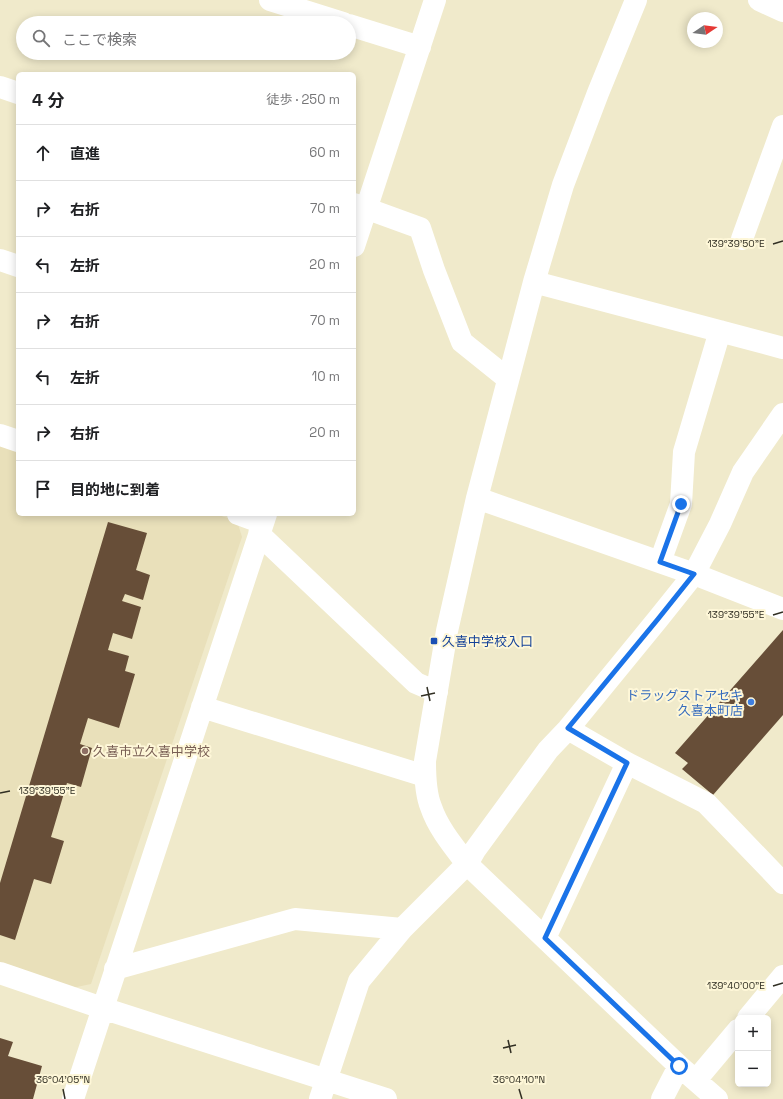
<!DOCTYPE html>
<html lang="ja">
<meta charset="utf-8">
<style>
:root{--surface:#fff;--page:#f2f2f2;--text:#202124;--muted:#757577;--line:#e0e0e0}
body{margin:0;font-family:"Space Grotesk","Noto Sans JP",sans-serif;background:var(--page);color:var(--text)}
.controls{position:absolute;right:12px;bottom:12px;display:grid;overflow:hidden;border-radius:6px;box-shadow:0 2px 10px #0003}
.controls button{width:36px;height:36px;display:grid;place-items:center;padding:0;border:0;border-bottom:1px solid var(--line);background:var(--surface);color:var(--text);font:20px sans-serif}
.compass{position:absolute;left:687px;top:12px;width:36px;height:36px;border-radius:50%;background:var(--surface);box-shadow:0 2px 10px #0003;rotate:77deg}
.stop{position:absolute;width:12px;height:12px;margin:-9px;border:3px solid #1a73e8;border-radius:50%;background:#fff}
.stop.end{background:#1a73e8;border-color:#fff;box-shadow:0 1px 4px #0008}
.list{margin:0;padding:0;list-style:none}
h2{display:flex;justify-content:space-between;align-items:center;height:52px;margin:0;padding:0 16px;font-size:17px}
h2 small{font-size:13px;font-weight:400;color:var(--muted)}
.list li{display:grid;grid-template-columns:26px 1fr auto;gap:12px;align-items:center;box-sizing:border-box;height:56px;padding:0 16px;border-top:1px solid var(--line)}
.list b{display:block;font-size:15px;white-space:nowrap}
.list em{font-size:13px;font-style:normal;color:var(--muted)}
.icon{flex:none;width:22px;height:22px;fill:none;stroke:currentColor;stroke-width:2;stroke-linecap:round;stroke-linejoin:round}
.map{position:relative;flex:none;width:783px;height:1099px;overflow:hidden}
.search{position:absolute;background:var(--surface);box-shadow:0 2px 10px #0003;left:16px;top:16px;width:340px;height:44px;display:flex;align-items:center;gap:10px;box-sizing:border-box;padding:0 14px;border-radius:22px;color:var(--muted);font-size:15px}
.panel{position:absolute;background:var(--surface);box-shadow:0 2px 10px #0003;left:16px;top:72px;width:340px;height:444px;border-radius:6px}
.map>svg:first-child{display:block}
</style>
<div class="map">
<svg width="783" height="1099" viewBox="0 0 783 1099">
<rect width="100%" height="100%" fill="#f0eacb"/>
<path fill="#e9e0ba" d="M0,443l18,6v65h197l22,7 5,16 -151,447 -19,4 -72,-24z"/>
<path fill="#674e38" d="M108,522l39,11 -11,37 14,5 -7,25 -18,-6 -3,7 19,6 -9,32 -19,-6 -5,17 21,6 -4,15 10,3 -16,54 -31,-10 -8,26 12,4 -11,39 -14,-4 -16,54 13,4 -13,43 -17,-5 -19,61 -15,-5v-52z
M783,630v85l-70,80 -31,-26 6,-6 -13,-10z
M0,1038l13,4 -5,14 34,10 -9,33h-33z"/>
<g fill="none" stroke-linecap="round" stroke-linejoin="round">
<path stroke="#fff" stroke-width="22" d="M270,0l73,23
M636,0l-38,93 -35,92 -29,97 -57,216 -30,133 -22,130c0,13 1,34 6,46 7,21 23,40 36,57l212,202 38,33
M759,0l24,11
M349,25l71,22
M0,87l18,6
M354,204l66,24 14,42 28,72 46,37
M742,239l41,-113
M354,246l81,-246
M0,260l18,6
M534,282l249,66
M0,435l18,6
M477,498l217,76 89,35
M238,514l25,9
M259,534l157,149 21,9
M660,562l21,-58 3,-52 36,-121
M202,707l223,69
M568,729l59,34 79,40 77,80
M545,938l82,-175
M115,969l180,-50 107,10
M0,973l102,35 284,91
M748,1018l35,-42
M696,1080l42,-50
M73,1099l193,-585
M320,1099l39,-118 43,-52 65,-65 8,-14 73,-100 20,-21 90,-110 36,-45 26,-50 23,-52 40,-58
M662,1099l17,-33"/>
</g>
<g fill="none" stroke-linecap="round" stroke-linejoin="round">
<path stroke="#1a73e8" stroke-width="5" d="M679,1066l-134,-128 82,-175 -59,-35 90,-109 36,-45 -34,-12 21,-58"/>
</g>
<path fill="none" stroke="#312f23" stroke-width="1.5" d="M773,244l10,-3M773,615l10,-3M427,687l3,14M421,696l14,-3M0,793l10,-2M773,986l10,-3M508,1040l3,13M503,1048l13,-3M63,1089l2,10M519,1089l3,10"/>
<rect fill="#1a4fb4" stroke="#fef7d8" stroke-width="1.5" x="430" y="637" width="8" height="8" rx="2"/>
<circle fill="#3f7fe0" stroke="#fef7d8" stroke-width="1.5" cx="751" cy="702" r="4"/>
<circle fill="#8d6e63" stroke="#fef7d8" stroke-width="1.5" cx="85" cy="751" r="4"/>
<g text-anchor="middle" stroke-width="4" stroke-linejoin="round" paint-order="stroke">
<g font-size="13" fill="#164399" stroke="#fef7d8" text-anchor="start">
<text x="442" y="646">久喜中学校入口</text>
</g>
<g font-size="13" fill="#366cbe" stroke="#fef7d8" text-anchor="end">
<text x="743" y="700">ドラッグストアセキ<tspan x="743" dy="15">久喜本町店</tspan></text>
</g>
<g font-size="13" fill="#785e54" stroke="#fef7d8" text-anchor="start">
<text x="93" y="756">久喜市立久喜中学校</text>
</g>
</g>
<g font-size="10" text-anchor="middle" fill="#312f23" stroke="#fef7d8" stroke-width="4" stroke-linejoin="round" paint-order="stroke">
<text x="736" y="247">139°39'50"E</text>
<text x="736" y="618">139°39'55"E</text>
<text x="47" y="794">139°39'55"E</text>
<text x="736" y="989">139°40'00"E</text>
<text x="63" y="1083">36°04'05"N</text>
<text x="519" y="1083">36°04'10"N</text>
</g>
</svg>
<div class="controls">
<button>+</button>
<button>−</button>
</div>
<svg class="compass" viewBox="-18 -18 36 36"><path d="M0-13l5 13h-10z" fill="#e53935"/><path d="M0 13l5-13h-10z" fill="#757577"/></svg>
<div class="stop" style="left:679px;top:1066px"></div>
<div class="stop end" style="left:681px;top:504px"></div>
<div class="search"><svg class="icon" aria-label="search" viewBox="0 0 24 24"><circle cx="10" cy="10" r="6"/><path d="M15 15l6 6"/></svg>ここで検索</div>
<section class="panel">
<h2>4 分<small>徒歩 · 250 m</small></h2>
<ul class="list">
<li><svg class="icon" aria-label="ahead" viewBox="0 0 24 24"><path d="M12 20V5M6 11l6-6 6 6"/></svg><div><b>直進</b></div><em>60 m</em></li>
<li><svg class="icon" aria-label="right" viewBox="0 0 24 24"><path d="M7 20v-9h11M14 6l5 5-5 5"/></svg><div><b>右折</b></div><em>70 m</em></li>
<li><svg class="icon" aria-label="left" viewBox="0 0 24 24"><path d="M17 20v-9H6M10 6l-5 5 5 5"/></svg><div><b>左折</b></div><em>20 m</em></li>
<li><svg class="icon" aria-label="right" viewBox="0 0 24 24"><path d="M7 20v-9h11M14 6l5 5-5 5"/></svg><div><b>右折</b></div><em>70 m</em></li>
<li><svg class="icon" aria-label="left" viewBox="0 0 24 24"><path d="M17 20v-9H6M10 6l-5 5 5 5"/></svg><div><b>左折</b></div><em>10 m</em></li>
<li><svg class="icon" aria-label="right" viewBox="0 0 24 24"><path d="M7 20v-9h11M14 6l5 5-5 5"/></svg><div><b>右折</b></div><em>20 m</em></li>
<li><svg class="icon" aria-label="arrive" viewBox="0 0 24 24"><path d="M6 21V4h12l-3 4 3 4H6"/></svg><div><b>目的地に到着</b></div></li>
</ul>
</section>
</div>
